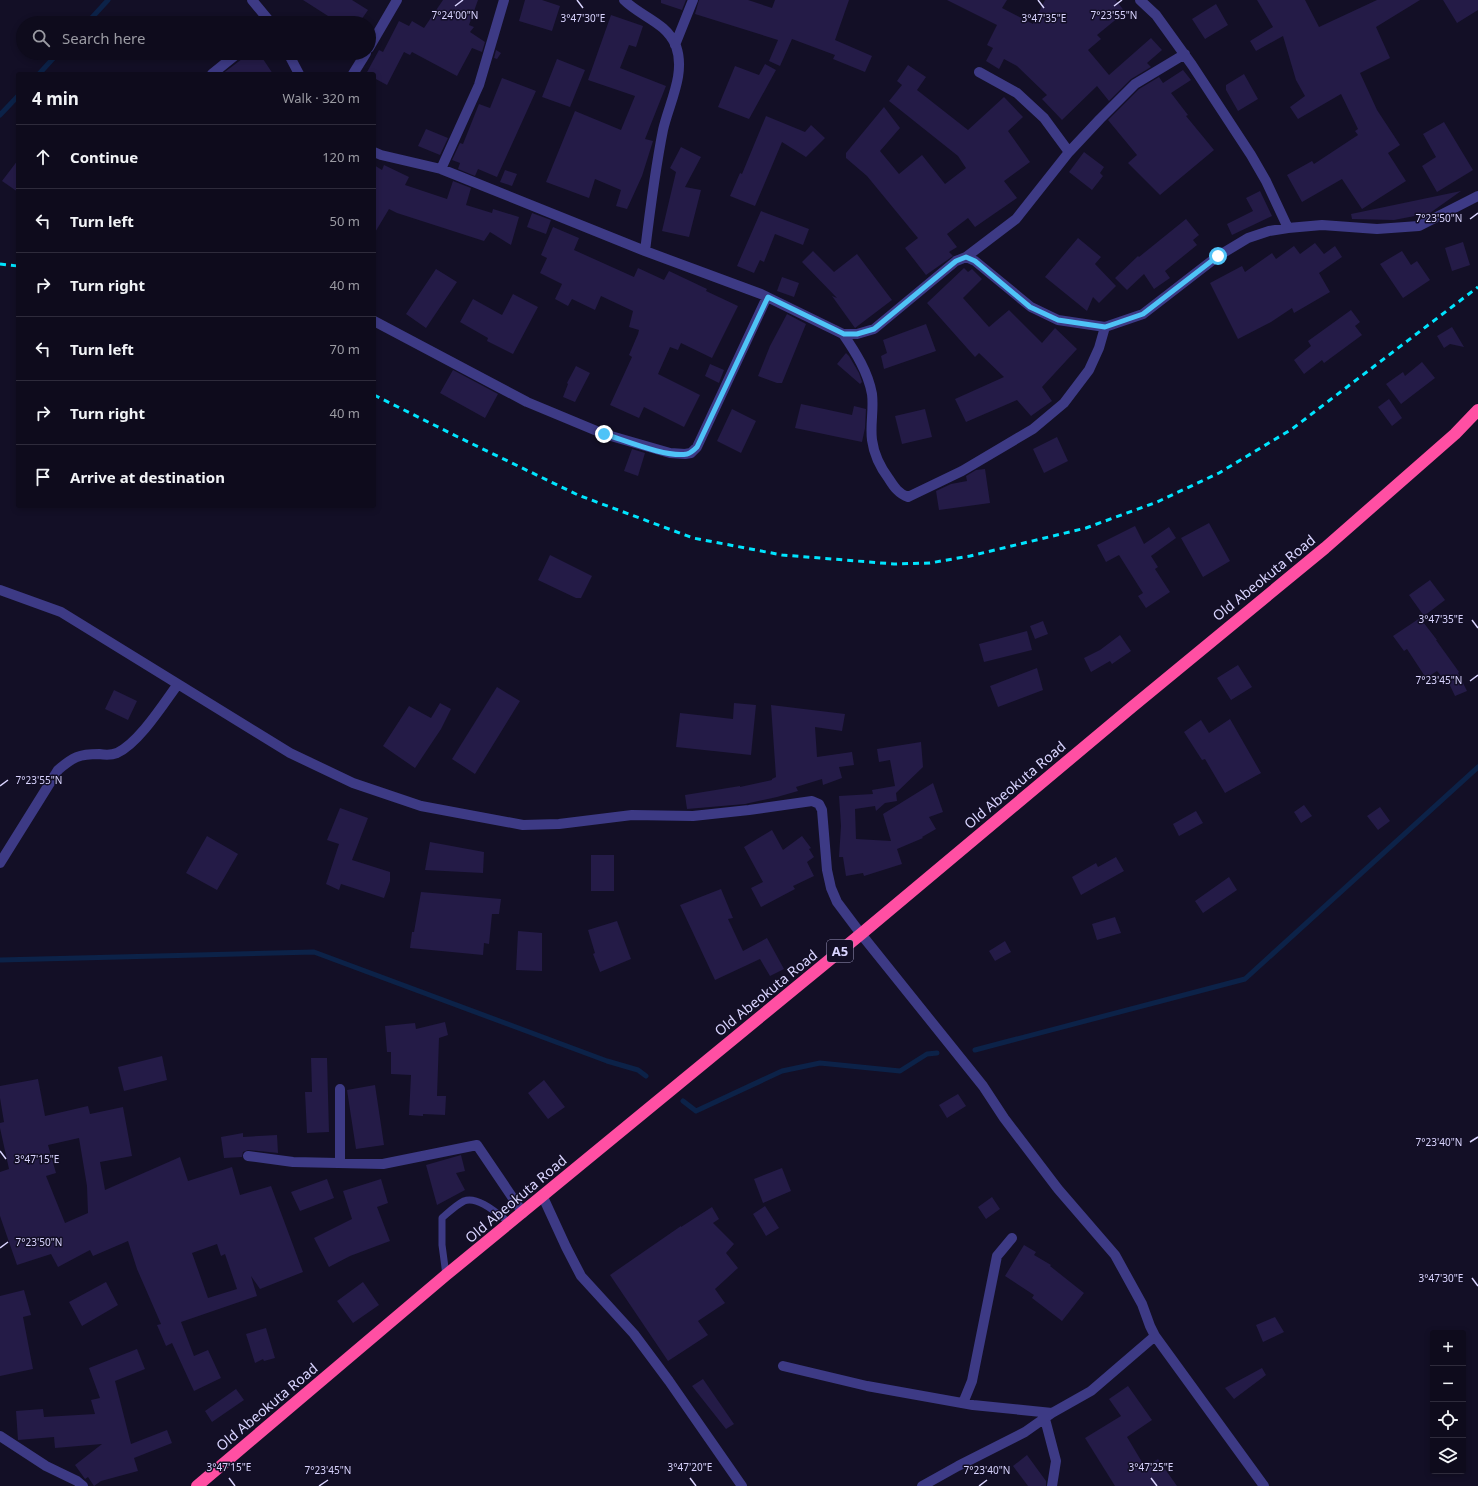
<!DOCTYPE html>
<meta charset="utf-8">
<style>
:root{--surface:#0e0b1c;--page:#1c1929;--text:#f1f3f6;--muted:#9b9ba3;--line:#2e2b3b}
body{margin:0;font-family:"Noto Sans",sans-serif;background:var(--page);color:var(--text)}
.controls{position:absolute;right:12px;bottom:12px;display:grid;overflow:hidden;border-radius:4px;box-shadow:0 2px 6px #0003}
.controls button{width:36px;height:36px;display:grid;place-items:center;padding:0;border:0;border-bottom:1px solid var(--line);background:var(--surface);color:var(--text);font:20px sans-serif}
.stop{position:absolute;width:12px;height:12px;margin:-9px;border:3px solid #4fc3f7;border-radius:50%;background:#fff}
.stop.end{background:#4fc3f7;border-color:#fff;box-shadow:0 1px 4px #0008}
.list{margin:0;padding:0;list-style:none}
h2{display:flex;justify-content:space-between;align-items:center;height:52px;margin:0;padding:0 16px;font-size:17px}
h2 small{font-size:13px;font-weight:400;color:var(--muted)}
.list li{display:grid;grid-template-columns:26px 1fr auto;gap:12px;align-items:center;box-sizing:border-box;height:64px;padding:0 16px;border-top:1px solid var(--line)}
.list b{display:block;font-size:15px;white-space:nowrap}
.list em{font-size:13px;font-style:normal;color:var(--muted)}
.icon{flex:none;width:22px;height:22px;fill:none;stroke:currentColor;stroke-width:2;stroke-linecap:round;stroke-linejoin:round}
.map{position:relative;flex:none;width:1478px;height:1486px;overflow:hidden}
.search{position:absolute;background:var(--surface);box-shadow:0 2px 6px #0003;left:16px;top:16px;width:360px;height:44px;display:flex;align-items:center;gap:10px;box-sizing:border-box;padding:0 14px;border-radius:22px;color:var(--muted);font-size:15px}
.panel{position:absolute;background:var(--surface);box-shadow:0 2px 6px #0003;left:16px;top:72px;width:360px;height:436px;border-radius:4px}
.map>svg:first-child{display:block}
</style>
<div class="map">
<svg width="1478" height="1486" viewBox="0 0 1478 1486">
<rect width="100%" height="100%" fill="#130f26"/>
<g fill="none" stroke-linecap="round" stroke-linejoin="round">
<path stroke="#0c2248" stroke-width="5" d="M87,23l21,-23
M39,74l19,-21
M0,115l18,-19
M0,960l314,-8 293,109 31,9 8,6
M975,1050l270,-71 233,-212
M683,1101l13,10 86,-40 38,-8 80,8 27,-17 10,-1"/>
</g>
<path fill="#241b47" fill-rule="evenodd" d="M303,0h49l16,10 -9,13h-20z
M443,0h35l-9,25 5,2 -4,5 15,10 -3,10 -10,-4 -15,28 -45,-24 -2,3 -6,-3 -17,33 -13,-7v-4h-8l13,-24 4,2 16,-31 10,5 3,-5 12,7z
M525,0h17l18,6 -8,25 -33,-10z
M661,0h25l-4,10 -21,-7z
M699,0h49l24,8 3,-8h74l-14,40 37,16 -7,16 -32,-13 2,-4 -43,-16 -12,27 -11,-5 9,-21 -83,-26z
M947,0h60l-5,8 31,16 12,-24h71l9,12 -28,23 4,4 -13,11 21,25 42,-37 11,12 -15,13 4,4 -20,12 -22,22 -12,-15 -35,34 -20,-21 5,-4 -30,-29 -13,-7 -5,10 -13,-8 7,-13 -6,-3 10,-20z
M1257,0h48l14,27 58,-27h43l-44,27 14,31 -30,15 17,37 23,35 -12,8 18,28 -44,28 -20,-30 -40,23 -15,-27 25,-14 2,3 44,-29 -3,-4 3,-2 -17,-35 -43,25 -8,-12 15,-11 -9,-16 -13,-44 -27,15 -6,-10 23,-14z
M1443,0h35v10l-21,13z
M1216,4l12,21 -23,14 -13,-20z
M611,15l32,11 -7,21 -7,-2 -9,23 46,18 -21,53 8,2 -11,35 -15,33 -11,-3 5,-16 -26,-11 -6,19 -43,-16 29,-71 46,19 14,-34 -47,-16z
M496,50l5,3 -4,6 -3,-1z
M250,53h9l14,21h-51z
M557,59l28,11 -15,37 -28,-10z
M765,64l11,6 -27,49 -31,-12 17,-41 24,9z
M908,65l18,12 -9,13 51,40 36,-33 19,20 -15,14 22,31 -26,19 13,17 -42,29 -7,-9 -21,16 10,13 -8,5 4,4 -27,19 -21,-27 13,-10 -51,-62 -21,-18v-5l38,-46 16,21 -20,23 19,23 23,-19 23,29 21,-16 -8,-12 -69,-55 13,-16 -5,-4z
M1183,70l8,10 -20,13 17,22 -2,1 28,34 -54,45 -32,-32 9,-8 -29,-35 31,-31 20,-12 4,6z
M1244,74l14,25 -20,12 -12,-21v-5z
M502,78l34,13 -39,86 -19,-8 -3,7 -17,-7 2,-6 -8,-3 8,-17 3,1 16,-40 11,4z
M766,116l39,16 6,-7 14,13 -19,19 -24,-15 -27,64 -25,-10 10,-23 2,1z
M1444,122l29,48 -36,22 -15,-26 14,-9 -13,-23z
M426,129l22,9 -8,17 -22,-9z
M681,147l20,10 -16,30 16,3 -12,47 -27,-6 14,-59 -6,-4z
M1084,152l20,15 -4,6 3,3 -11,14 -23,-18z
M18,160v32l-16,-11z
M374,165l8,5 2,-5 25,12 -4,8 42,14 6,-18 18,7 -5,17 26,8 1,-4 26,8 -8,28 -21,-13 -6,9 -87,-28 -8,-4 -15,25z
M505,170l12,4 -5,12 -12,-4z
M1260,191l12,25 -40,19 -5,-11 26,-13 -7,-13z
M1461,191l-31,22 -36,7 -42,-1 -1,-5z
M761,211l48,18 -6,16 -28,-11 -11,28 -4,-2 -6,13 -17,-7z
M532,213l19,7 -5,14 -19,-7z
M1186,219l13,16 -6,5 4,5 -32,26 5,7 -16,11 -10,-15 -17,16 -12,-12 23,-22 1,1z
M553,227l26,11 -5,12 60,27 4,-9 26,12 5,-9 38,18 -1,2 32,15 -26,52 -31,-15 -3,7 -8,-3 -12,27 42,21 -16,32 -40,-20 -5,11 -29,-13 22,-48 -3,-2 9,-21 1,-4 -10,-3 4,-16 -32,-15 -6,14 -23,-11 -4,7 -13,-7 7,-15 -22,-11 7,-15 -6,-3z
M1078,238l23,19 -6,7 21,22 -17,17 -6,-6 -6,14 -42,-34z
M1463,242l7,23 -18,6 -7,-23z
M1315,243l9,11 11,-8 7,11 -23,16 11,19 -36,21 -2,-5 -21,14 -33,17 -28,-56 32,-17 3,6 27,-19 4,6 18,-13 6,8z
M813,251l21,21 23,-18 35,46 -37,28 -23,-32 5,2 -35,-36z
M1402,251l9,14 6,-4 13,19 -27,18 -23,-34z
M964,268l4,4 4,-3 10,10 -19,19 26,29 20,-17 33,33 13,-15 22,21 -35,38 10,14 -21,15 -14,-16 -51,22 -11,-23 49,-22 -25,-24 -4,4 -48,-54z
M436,269l21,13 -31,46 -20,-14z
M782,277l17,6 -5,14 -17,-6z
M513,294l25,13 -25,47 -26,-13 1,-3 -28,-16 13,-23 29,16z
M1351,310l9,12 -5,4 7,9 -38,28 -2,-3 -18,14 -10,-14 17,-14 -3,-5z
M787,314l19,10 -24,59h-5l-19,-7 12,-30z
M926,324l10,27 -52,18 -3,-13 6,-3 -4,-13z
M1452,327l12,20 -14,-3 -6,4 -7,-12z
M846,353l3,3 10,17 3,9 -2,2 -23,-20z
M1422,362l13,16 -34,26 -15,-20 17,-12 2,4z
M710,364l14,6 -5,13 -14,-7z
M576,366l14,7 -15,29 -12,-5 5,-13 -1,-1z
M453,370l45,24 -13,24 -45,-25z
M1389,399l13,19 -10,8 -14,-19z
M801,404l51,11 2,-9 12,3 -1,19 -3,14 -67,-14z
M732,409l24,12 -15,32 -24,-12z
M925,409l7,28 -30,7 -7,-28z
M1057,437l11,24 -24,12 -11,-24z
M632,449l13,4 -7,23 -14,-5z
M985,469l5,34 -51,7 -3,-19 15,-7 16,-3 -1,-5 10,-6z
M1209,523l21,38 -27,16 -22,-39z
M1135,526l9,18 25,-17 7,11 -25,18 7,11 -3,2 15,23 -24,16 -8,-12 5,-3 -24,-38 -13,7 -9,-17z
M550,555l42,21 -11,22h-5l-38,-18z
M1430,580l15,20 -21,16 -15,-21z
M1420,618l17,22h-1l23,32 -1,1 9,18 -12,5 -10,-21 -3,2 -5,-6 -11,7 -19,-29 -3,2 -11,-15z
M1043,621l5,13 -13,5 -5,-13z
M1027,631l5,19 -48,12 -5,-18z
M1120,635l11,16 -19,13 -2,-3 -19,11 -7,-14 16,-8z
M1238,665l14,22 -21,13 -14,-22z
M1037,668l6,22 -45,17 -8,-21z
M497,687l23,14 -45,73 -23,-15z
M114,690l23,11 -9,19 -23,-11z
M440,703l11,6 -10,20 -26,39 -32,-22 26,-40 22,12z
M734,703l22,2 -5,50 -75,-8 4,-34 53,6z
M771,705l74,9 -3,17 -27,-4 2,30 35,-5 2,13 -15,2 3,11 -19,7 -1,-6 -26,8 2,4 -21,6 -32,7 -58,5 -2,-14 55,-9v1l32,-7v-1l4,-2z
M1230,719l31,54 -36,20 -20,-34 -3,1 -18,-28 17,-12 8,13z
M921,742l2,25 -27,26 1,8 -12,2 -9,8 -1,-5 -20,3 1,30 35,2 -8,-27 50,-31 10,29 -14,5 7,12 -14,8 1,1 -26,11 5,15 -38,12 -1,-3 -17,3 -3,-19h-4l2,-31 -2,-30 34,-2 -1,-4 23,-4 -5,-26 -11,2 -2,-13z
M1304,805l8,11 -11,7 -7,-11z
M1380,807l10,14 -12,9 -11,-14z
M340,808l28,10 -16,42 38,12v9l-6,17 -43,-14 -2,6 -13,-6 13,-40 -12,-4z
M1196,811l7,12 -24,13 -6,-12z
M772,830l11,20 19,-14 9,12 -2,1 5,8 -7,5 7,14 -21,10 2,3 -34,18 -10,-19 12,-6 -19,-35z
M207,836l31,18 -21,36 -31,-17z
M430,842l54,10 -1,21 -58,-3z
M591,855h23v36h-23z
M1116,857l8,14 -43,24 -9,-18 24,-14 2,4z
M1229,877l8,13 -34,23 -8,-12z
M721,889l12,29 -5,1 15,32 24,-13 17,31 -14,7 -10,-17 -45,21 -35,-75z
M421,892l80,7 -2,15h-7l-3,30 -5,-1 -1,12 -73,-7 2,-16h2z
M1115,917l6,16 -24,7 -5,-16z
M617,921l14,38 -31,13 -7,-18 2,-1 -7,-23z
M518,931l24,2v38l-26,-1z
M1005,941l6,11 -16,9 -6,-10z
M445,1022l3,13 -9,3 -2,58h9l-1,19 -22,-1v2l-14,-1 2,-40 -20,-1v-22h-4l-2,-26 30,-3 1,6z
M162,1056l5,24 -43,11 -6,-24z
M311,1058h16l2,74 -22,1 -2,-41h7z
M38,1079l7,37 43,-10 2,8 33,-7 9,49 -32,6 5,28 75,-33 8,24 44,-14 8,28 31,-9 32,86 -43,17 -9,-13 6,20 -76,26 13,34 14,-6 13,28 -27,13 -22,-48 -6,3 -9,-21 4,-1 -24,-55 -9,-28 -35,15 -3,-6 -32,17 -7,-13 -34,11 -17,-49v-44l9,-3 -9,-41v-5l4,-1 -4,-24v-12zM79,1138l8,48 1,27 -23,10 -19,-47 10,-3 -8,-28zM217,1244l4,12 4,-2 12,35 -29,9 -16,-45z
M544,1080l21,27 -17,12 -20,-26z
M375,1085l9,60 -28,4 -9,-59z
M958,1094l8,12 -19,12 -8,-13z
M243,1133v4l34,-2 1,18 -30,-3 -5,2 -1,5 -18,1 -3,-21z
M461,1155l4,16 -9,2 9,17 -28,15 -11,-40z
M782,1168l9,23 -28,12 -9,-24z
M327,1179l7,19 -34,13 -9,-19z
M381,1179l7,24 -11,4 13,34 -40,15 -21,11 -15,-29 38,-19 -9,-28z
M992,1197l8,12 -14,10 -8,-12z
M765,1206l14,22 -13,8 -13,-22z
M712,1207l7,12 -6,4 21,21 -8,9 12,15 -23,21 10,14 -27,18 10,14 -40,26 -58,-86 71,-49v1z
M1024,1245l12,7 -2,3 17,10 -1,1 34,27 -22,28 -30,-23 2,-3 -29,-19z
M106,1282l12,23 -36,21 -13,-24z
M363,1282l16,23 -26,18 -16,-22z
M24,1290l7,25 -8,2 10,52 -33,7v-80z
M1275,1317l9,15 -21,10 -7,-17z
M266,1328l9,30 -11,3 -1,-2 -8,4 -9,-29z
M137,1349l8,20 -30,12 16,63 36,-14 5,13 -38,15 4,13 -37,10 -7,5 -6,-9 -3,2 -10,-14 27,-21 -47,4 -1,-11 -36,3 -2,-29 27,-2 1,8 51,-3 -4,-14 9,-2 -11,-30z
M1262,1368l4,7 -32,24 -9,-11z
M703,1379l31,45 -8,5 -34,-43z
M1128,1386l24,34 -25,17 18,30 13,-8 19,27h-62l-30,-48 36,-22 -12,-17z
M236,1389l8,11 -32,22 -7,-11z
M1027,1455l19,26v5h-18l-15,-20z"/>
<g fill="none" stroke-linecap="round" stroke-linejoin="round">
<path stroke="#3d3a85" stroke-width="7" d="M446,1275l-4,-30v-27c7,-6 14,-13 22,-17 14,-6 36,15 46,22"/>
<path stroke="#3d3a85" stroke-width="10" d="M252,0l19,23
M624,0c17,17 42,22 52,46 10,28 -7,57 -13,84 -8,40 -13,80 -18,121
M1140,0l16,15 36,50 59,90 15,26 22,47
M675,45l18,-45
M369,48l28,-48
M288,53l11,21
M979,72l38,21 27,25 25,34
M212,74l26,-21
M353,74l13,-21
M374,152l7,3 60,14 204,82 116,43 82,40h14l17,-5 82,-68 10,-4 9,4 56,46 27,13 47,7 38,-13 75,-58 30,-18 21,-7 19,-3 34,-3 55,4 42,-3 59,-30
M441,169l38,-84 25,-85
M966,257l50,-38 53,-67 31,-33 35,-35 50,-30
M374,321l153,81 77,32 66,19 15,1 6,-1 6,-6 70,-150
M843,334c13,19 25,38 29,60 2,16 -2,31 0,46 2,15 8,27 17,39 5,8 10,15 19,18l54,-26 71,-42 31,-26 25,-33 10,-22 6,-21
M0,590l61,22 229,141 63,30 68,23 102,19 36,-1 73,-9 61,1 56,-6 63,-9 7,3 3,6 5,60 4,18 6,14 24,32 122,152 21,32 54,71 57,66 27,49 8,22 5,10 109,150
M0,863l58,-93c15,-13 21,-16 41,-16 6,1 13,1 18,-1 22,-10 47,-50 61,-69
M340,1089v74
M248,1156l45,6 90,2 94,-19 46,68
M543,1197l23,50 15,29 53,58 35,47 73,105
M783,1366l84,20 106,19 79,8
M963,1403l9,-22 25,-125 15,-18
M1045,1419l11,42 -4,25
M0,1436l46,30 31,15 6,5
M922,1486l36,-20 67,-34 27,-19 39,-22 64,-55"/>
<path stroke="#ff4fa3" stroke-width="12" d="M197,1486l249,-211 415,-341 271,-227 193,-159 130,-114 23,-24"/>
<path stroke="#00e5ff" stroke-width="3" stroke-dasharray="6 5" stroke-linecap="butt" d="M0,264l18,2
M374,395l84,42 120,58 115,43 89,17 112,9 36,-1 40,-7 116,-28 71,-26 62,-29 73,-44 186,-142"/>
</g>
<g fill="none" stroke-linecap="round" stroke-linejoin="round">
<path stroke="#4fc3f7" stroke-width="5" d="M604,434c20,6 63,24 83,20 4,-1 7,-4 10,-7l71,-150 76,37h13l17,-5 82,-68 10,-4 9,4 55,46 28,13 47,7 38,-13 75,-58"/>
</g>
<path fill="none" stroke="#d9d4ff" stroke-width="1.5" d="M577,0l6,8M1038,0l6,8M455,6l8,-6M1114,6l8,-6M1470,219l8,-6M1472,620l6,8M1470,681l8,-6M0,786l8,-6M1470,1142l8,-5M0,1151l6,8M0,1248l8,-6M1472,1278l6,8M229,1478l6,8M690,1478l6,8M1151,1478l6,8M319,1486l9,-6M979,1486l8,-6"/>
<g text-anchor="middle" stroke-width="3" stroke-linejoin="round" paint-order="stroke">
<rect fill="#130f26" stroke="#9e99be" stroke-width="1" x="827" y="940" width="26" height="22" rx="3"/>
<g font-size="13" font-weight="bold" fill="#d9d4ff">
<text x="840" y="956">A5</text>
</g>
<g font-size="14" fill="#d9d4ff" stroke="#130f26">
<text transform="translate(1264 578) rotate(-39)" y="5">Old Abeokuta Road</text>
<text transform="translate(1015 785) rotate(-40)" y="5">Old Abeokuta Road</text>
<text transform="translate(766 993) rotate(-39)" y="5">Old Abeokuta Road</text>
<text transform="translate(516 1199) rotate(-40)" y="5">Old Abeokuta Road</text>
<text transform="translate(267 1407) rotate(-40)" y="5">Old Abeokuta Road</text>
</g>
</g>
<g font-size="10" text-anchor="middle" fill="#d9d4ff" stroke="#130f26" stroke-width="3" stroke-linejoin="round" paint-order="stroke">
<text x="455" y="19">7°24'00"N</text>
<text x="1114" y="19">7°23'55"N</text>
<text x="583" y="22">3°47'30"E</text>
<text x="1044" y="22">3°47'35"E</text>
<text x="1439" y="222">7°23'50"N</text>
<text x="1441" y="623">3°47'35"E</text>
<text x="1439" y="684">7°23'45"N</text>
<text x="39" y="784">7°23'55"N</text>
<text x="1439" y="1146">7°23'40"N</text>
<text x="37" y="1163">3°47'15"E</text>
<text x="39" y="1246">7°23'50"N</text>
<text x="1441" y="1282">3°47'30"E</text>
<text x="229" y="1471">3°47'15"E</text>
<text x="690" y="1471">3°47'20"E</text>
<text x="1151" y="1471">3°47'25"E</text>
<text x="328" y="1474">7°23'45"N</text>
<text x="987" y="1474">7°23'40"N</text>
</g>
</svg>
<div class="controls">
<button>+</button>
<button>−</button>
<button><svg class="icon" aria-label="locate" viewBox="0 0 24 24"><circle cx="12" cy="12" r="6"/><path d="M12 2v4M12 18v4M2 12h4M18 12h4"/></svg></button>
<button><svg class="icon" aria-label="layers" viewBox="0 0 24 24"><path d="M12 4l9 5-9 5-9-5zM3 14l9 5 9-5"/></svg></button>
</div>
<div class="stop" style="left:1218px;top:256px"></div>
<div class="stop end" style="left:604px;top:434px"></div>
<div class="search"><svg class="icon" aria-label="search" viewBox="0 0 24 24"><circle cx="10" cy="10" r="6"/><path d="M15 15l6 6"/></svg>Search here</div>
<section class="panel">
<h2>4 min<small>Walk · 320 m</small></h2>
<ul class="list">
<li><svg class="icon" aria-label="ahead" viewBox="0 0 24 24"><path d="M12 20V5M6 11l6-6 6 6"/></svg><div><b>Continue</b></div><em>120 m</em></li>
<li><svg class="icon" aria-label="left" viewBox="0 0 24 24"><path d="M17 20v-9H6M10 6l-5 5 5 5"/></svg><div><b>Turn left</b></div><em>50 m</em></li>
<li><svg class="icon" aria-label="right" viewBox="0 0 24 24"><path d="M7 20v-9h11M14 6l5 5-5 5"/></svg><div><b>Turn right</b></div><em>40 m</em></li>
<li><svg class="icon" aria-label="left" viewBox="0 0 24 24"><path d="M17 20v-9H6M10 6l-5 5 5 5"/></svg><div><b>Turn left</b></div><em>70 m</em></li>
<li><svg class="icon" aria-label="right" viewBox="0 0 24 24"><path d="M7 20v-9h11M14 6l5 5-5 5"/></svg><div><b>Turn right</b></div><em>40 m</em></li>
<li><svg class="icon" aria-label="arrive" viewBox="0 0 24 24"><path d="M6 21V4h12l-3 4 3 4H6"/></svg><div><b>Arrive at destination</b></div></li>
</ul>
</section>
</div>
